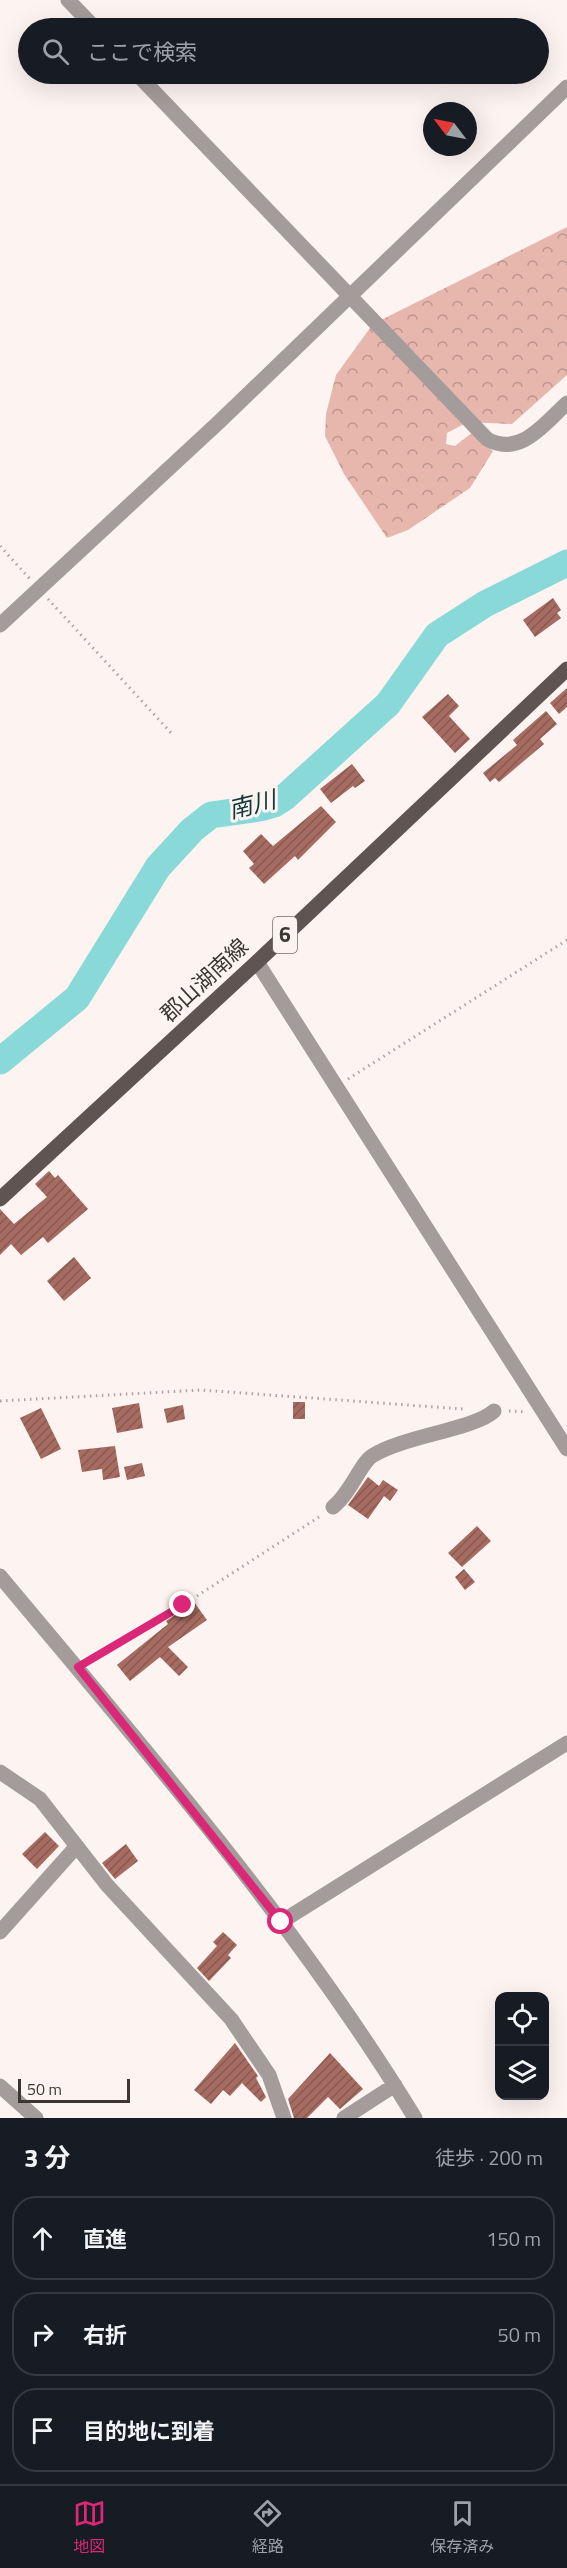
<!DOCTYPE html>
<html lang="ja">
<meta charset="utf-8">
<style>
:root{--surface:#171b24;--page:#20242c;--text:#f1f3f6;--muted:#9ea1a6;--line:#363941;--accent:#db2777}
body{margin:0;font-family:"Titillium Web","Noto Sans JP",sans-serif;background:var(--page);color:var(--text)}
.controls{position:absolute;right:18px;bottom:18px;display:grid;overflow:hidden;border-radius:12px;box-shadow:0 6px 24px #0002}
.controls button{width:54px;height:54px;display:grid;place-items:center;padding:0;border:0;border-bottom:2px solid var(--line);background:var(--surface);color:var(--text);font:30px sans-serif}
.compass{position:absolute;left:423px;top:102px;width:54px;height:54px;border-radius:50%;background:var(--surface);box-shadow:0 6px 24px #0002;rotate:302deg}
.scale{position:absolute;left:18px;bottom:15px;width:112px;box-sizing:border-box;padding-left:6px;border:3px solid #3c3634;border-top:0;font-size:16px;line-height:21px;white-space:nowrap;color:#3c3634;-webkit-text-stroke:4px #fdf3f1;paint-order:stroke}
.stop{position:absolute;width:18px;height:18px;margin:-14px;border:4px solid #db2777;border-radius:50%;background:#fff}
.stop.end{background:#db2777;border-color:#fff;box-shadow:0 2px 6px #0008}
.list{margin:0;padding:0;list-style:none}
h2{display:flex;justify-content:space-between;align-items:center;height:78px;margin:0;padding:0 24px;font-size:26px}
h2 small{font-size:20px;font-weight:400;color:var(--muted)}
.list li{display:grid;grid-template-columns:39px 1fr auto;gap:18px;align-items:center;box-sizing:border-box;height:84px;margin:0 12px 12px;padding:0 12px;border:2px solid var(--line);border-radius:24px}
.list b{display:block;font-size:22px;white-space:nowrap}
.list em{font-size:20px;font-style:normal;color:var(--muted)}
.icon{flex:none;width:33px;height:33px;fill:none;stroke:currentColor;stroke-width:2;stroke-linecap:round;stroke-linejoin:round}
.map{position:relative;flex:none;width:567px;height:2118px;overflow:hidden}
.search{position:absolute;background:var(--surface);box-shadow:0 6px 24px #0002;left:18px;right:18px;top:18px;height:66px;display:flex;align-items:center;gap:15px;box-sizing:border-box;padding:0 21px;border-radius:33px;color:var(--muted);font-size:22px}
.sheet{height:366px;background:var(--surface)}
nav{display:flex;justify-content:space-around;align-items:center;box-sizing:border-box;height:84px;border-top:2px solid var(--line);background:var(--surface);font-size:16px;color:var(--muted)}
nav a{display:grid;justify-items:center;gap:3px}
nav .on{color:var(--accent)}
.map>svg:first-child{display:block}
</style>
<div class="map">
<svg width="567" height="2118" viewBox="0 0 567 2118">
<defs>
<pattern id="forest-crowns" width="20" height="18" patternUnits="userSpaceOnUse" patternTransform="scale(1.5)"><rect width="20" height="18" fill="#e7b6ad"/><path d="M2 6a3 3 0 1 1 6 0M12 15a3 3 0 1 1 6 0" fill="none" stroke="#bc958e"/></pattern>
<pattern id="building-hatch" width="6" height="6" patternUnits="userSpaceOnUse" patternTransform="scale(1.5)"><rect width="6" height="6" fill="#a66b61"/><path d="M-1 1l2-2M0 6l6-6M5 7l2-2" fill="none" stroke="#885951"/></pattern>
</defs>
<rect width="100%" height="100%" fill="#fdf3f1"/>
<path fill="url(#forest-crowns)" d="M567,227v148l-55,49 -44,-2 -21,11 -1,11 9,2 18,-14 20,19 -23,37 -62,42 -21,8 -43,-64 -19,-38 1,-22 10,-39 37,-51z"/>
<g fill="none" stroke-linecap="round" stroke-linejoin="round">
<path stroke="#89d9d9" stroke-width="27" d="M0,1061l77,-63 81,-131 34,-37 19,-15 49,-7 14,-4 11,-7 103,-93 49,-69 48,-31 82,-41"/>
</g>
<path fill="url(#building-hatch)" d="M553,598l8,12 -4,3 4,5 -26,19 -12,-17z
M567,688v19l-8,7 -9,-11z
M448,694l11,12 -10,10 21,23 -15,14 -33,-36z
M546,711l11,13 -17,15 4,5 -45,38 -4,-4 -5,4 -7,-9 34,-28 -4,-5z
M352,764l13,17 -10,7 -2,-2 -22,17 -11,-14z
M321,806l15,16 -38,38 -3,-4 -31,28 -15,-16 5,-4 -11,-13 18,-17 12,12z
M49,1171l6,7 3,-3 30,34 -40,34 -5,-6 -22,18 -10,-11 -11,11v-46l14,15 33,-27 -12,-13z
M74,1257l17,21 -27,23 -17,-20z
M293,1402h12v17h-12z
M139,1403l4,25 -26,5 -5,-25z
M183,1405l2,14 -18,4 -3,-14z
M41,1408l20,41 -20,10 -21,-41z
M115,1446l5,31 -17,3 -1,-11 -20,3 -4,-22z
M142,1463l3,13 -18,4 -3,-13z
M368,1477l11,9 4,-6 15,10 -8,11 -6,-5 -16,23 -20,-14z
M477,1526l14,15 -29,26 -14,-14z
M464,1569l11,13 -10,8 -10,-13z
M194,1602l13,18 -39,27 20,20 -9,9 -19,-19 -30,24 -13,-16 51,-41 -2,-3z
M45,1832l14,14 -22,23 -15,-15z
M126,1844l12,17 -23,18 -13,-16z
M223,1932l14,13 -9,10 3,3 -22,23 -12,-13 20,-22 -4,-4z
M235,2043l23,33 -2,2 10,19 -5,5 -19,-19 -12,13 -7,-6 -12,14 -17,-14z
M330,2053l33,36 -23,20 -12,-12 -21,21h-13l-6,-19z"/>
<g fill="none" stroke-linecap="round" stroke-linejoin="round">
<path stroke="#ada5a3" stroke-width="3" stroke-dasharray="1.5 4.5" stroke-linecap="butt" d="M0,546l30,33
M48,599l125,136
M348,1079l219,-139
M0,1401l201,-11 262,19
M509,1411l17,1
M89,1661l94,-56 139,-90"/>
<path stroke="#a39c9b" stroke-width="15" d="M68,0l27,28
M137,74l350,365c33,19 58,-16 80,-36
M0,625l219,-203 348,-335
M257,962l310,487
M333,1507c17,-13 28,-44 39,-51 31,-20 103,-27 122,-45
M0,1576c145,174 297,348 415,542
M0,1772l40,27 67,86 124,134 38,56 15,43
M281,1922l286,-179
M0,1932l76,-85
M0,2086l36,32
M344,2118l51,-33"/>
<path stroke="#605452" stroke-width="15" d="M0,1199l257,-237 310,-293"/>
</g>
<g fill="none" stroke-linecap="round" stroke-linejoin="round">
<path stroke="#db2777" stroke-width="8" d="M183,1605l-105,62 203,255"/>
</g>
<g text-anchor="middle" stroke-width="6" stroke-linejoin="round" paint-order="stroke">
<rect fill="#fdf3f1" stroke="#766f6d" stroke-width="1.5" x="273" y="917" width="24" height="36" rx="4.5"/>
<g font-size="21" font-weight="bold" fill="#3c3634">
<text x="285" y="942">6</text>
</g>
<g font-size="22" fill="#3c3634" stroke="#fdf3f1">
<text transform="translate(204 980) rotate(-43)" y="8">郡山湖南線</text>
</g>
<g font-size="24" font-style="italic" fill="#103738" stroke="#fdf3f1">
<text transform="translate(252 805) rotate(-14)" y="8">南川</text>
</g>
</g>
</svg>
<div class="controls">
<button><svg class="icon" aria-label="locate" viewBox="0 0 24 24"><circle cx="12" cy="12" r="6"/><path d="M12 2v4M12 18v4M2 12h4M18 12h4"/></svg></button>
<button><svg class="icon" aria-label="layers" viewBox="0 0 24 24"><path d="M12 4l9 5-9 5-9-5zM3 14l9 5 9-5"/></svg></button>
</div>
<svg class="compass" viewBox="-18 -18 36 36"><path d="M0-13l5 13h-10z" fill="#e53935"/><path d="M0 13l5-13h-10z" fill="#9ea1a6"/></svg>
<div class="scale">50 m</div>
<div class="stop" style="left:281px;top:1922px"></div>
<div class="stop end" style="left:183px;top:1605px"></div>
<div class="search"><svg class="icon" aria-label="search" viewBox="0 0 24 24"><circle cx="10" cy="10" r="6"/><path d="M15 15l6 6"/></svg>ここで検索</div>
</div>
<section class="sheet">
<h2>3 分<small>徒歩 · 200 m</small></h2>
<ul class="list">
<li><svg class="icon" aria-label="ahead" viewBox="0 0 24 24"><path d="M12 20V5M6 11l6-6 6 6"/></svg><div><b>直進</b></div><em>150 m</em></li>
<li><svg class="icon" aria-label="right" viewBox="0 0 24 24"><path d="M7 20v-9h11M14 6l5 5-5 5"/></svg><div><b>右折</b></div><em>50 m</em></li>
<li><svg class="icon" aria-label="arrive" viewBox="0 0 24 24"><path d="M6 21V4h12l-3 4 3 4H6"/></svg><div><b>目的地に到着</b></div></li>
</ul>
</section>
<nav>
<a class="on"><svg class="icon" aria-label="map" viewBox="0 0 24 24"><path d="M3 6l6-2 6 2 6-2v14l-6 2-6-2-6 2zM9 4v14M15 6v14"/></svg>地図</a>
<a><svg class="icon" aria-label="directions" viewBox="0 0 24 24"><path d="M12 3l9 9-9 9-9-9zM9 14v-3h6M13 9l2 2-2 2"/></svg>経路</a>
<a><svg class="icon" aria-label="saved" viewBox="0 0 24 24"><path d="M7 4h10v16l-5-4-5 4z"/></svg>保存済み</a>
</nav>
